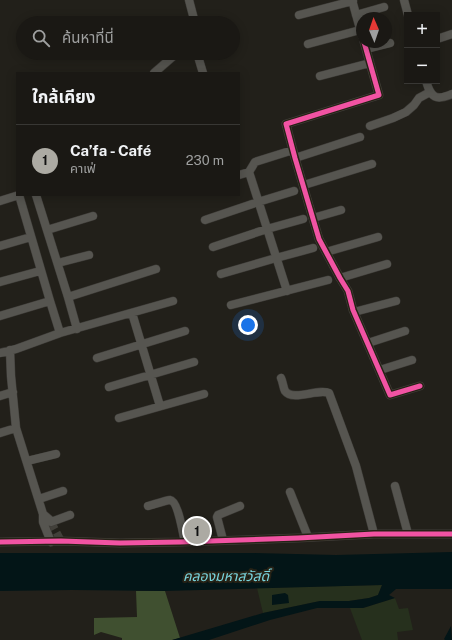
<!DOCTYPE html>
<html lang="th">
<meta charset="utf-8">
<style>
:root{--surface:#1a1814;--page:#272522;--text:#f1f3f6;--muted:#9fa0a0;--line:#383734;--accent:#acaaa3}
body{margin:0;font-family:"Public Sans","Noto Sans Thai",sans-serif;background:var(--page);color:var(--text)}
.controls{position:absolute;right:12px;top:12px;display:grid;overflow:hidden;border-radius:0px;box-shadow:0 2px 10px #0003}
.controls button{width:36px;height:36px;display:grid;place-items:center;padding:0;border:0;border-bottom:1px solid var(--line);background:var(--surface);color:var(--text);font:20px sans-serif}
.compass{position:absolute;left:356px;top:12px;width:36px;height:36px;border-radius:50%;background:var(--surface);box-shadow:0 2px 10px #0003;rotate:358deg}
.you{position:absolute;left:248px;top:325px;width:14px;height:14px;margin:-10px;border:3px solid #fff;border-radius:50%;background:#1a73e8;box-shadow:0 0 0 6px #1a73e833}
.badge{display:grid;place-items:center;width:26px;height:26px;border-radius:50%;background:var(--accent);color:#111;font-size:13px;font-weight:700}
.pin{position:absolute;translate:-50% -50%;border:2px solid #fff;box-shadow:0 1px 4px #0006}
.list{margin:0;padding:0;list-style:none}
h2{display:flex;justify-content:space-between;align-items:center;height:52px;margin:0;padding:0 16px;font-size:17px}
h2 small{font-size:13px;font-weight:400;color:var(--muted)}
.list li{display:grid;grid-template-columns:26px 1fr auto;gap:12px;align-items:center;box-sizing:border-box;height:72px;padding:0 16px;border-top:1px solid var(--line)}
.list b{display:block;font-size:15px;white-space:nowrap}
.list p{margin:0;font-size:13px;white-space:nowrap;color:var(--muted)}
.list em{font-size:13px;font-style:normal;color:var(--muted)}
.icon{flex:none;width:22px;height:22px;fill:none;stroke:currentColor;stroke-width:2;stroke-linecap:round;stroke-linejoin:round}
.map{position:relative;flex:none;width:452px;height:640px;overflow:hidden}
.search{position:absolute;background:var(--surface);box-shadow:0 2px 10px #0003;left:16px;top:16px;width:224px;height:44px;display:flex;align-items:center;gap:10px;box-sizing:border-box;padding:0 14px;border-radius:22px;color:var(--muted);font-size:15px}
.panel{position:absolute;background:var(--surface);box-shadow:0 2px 10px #0003;left:16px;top:72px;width:224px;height:124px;border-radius:0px}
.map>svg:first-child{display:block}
</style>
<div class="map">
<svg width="452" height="640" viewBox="0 0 452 640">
<rect width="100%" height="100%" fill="#22201a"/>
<path fill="#26301d" d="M382,585l-4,10 -9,3 -20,3h-29l-57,12 -6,-25z
M395,598l4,11 9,-1 5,22 -16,2 1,8h-36l-12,-32h13z"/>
<path fill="#405030" d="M136,591h29l15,47 -8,2h-50v-2l-21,-6 -7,3v-17l43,-1z"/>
<path fill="#031517" d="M452,552v37h-56l-7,6 6,3 -32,10h-46l-47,12 -61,20h-37l91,-27 57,-12h29l20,-3 9,-3 4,-10 -217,6 -93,-1 -72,1v-38h255l81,2z
M285,593l3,2 1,8 -17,2v-10z
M451,626l1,14h-7l-1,-1z"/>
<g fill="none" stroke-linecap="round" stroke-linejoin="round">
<path stroke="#42403a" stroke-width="8" stroke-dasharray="8 4" stroke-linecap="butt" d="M51,522l10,19"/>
<defs>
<path id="minor" d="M189,0l6,23
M352,0l10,36
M404,0l4,15
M299,15l54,-14
M356,15l28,-8
M437,39l15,-5
M364,42l15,53 -93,29 9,34 24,81 21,39 8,13 5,19 37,85 30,-9
M308,44l52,-14
M366,49l24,-6
M197,53l6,20
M154,73l23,-20
M320,76l50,-13
M426,81c5,17 10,20 26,13
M370,126l23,-8 13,-6 8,-7 5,-7 11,-6
M295,158l65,-21
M239,175l10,-3
M304,185l68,-21
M19,195l31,106 10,32
M36,195l32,102 9,32
M0,201l19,-6
M313,218l28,-8
M205,220l53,-18 36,-11
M47,230l46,-14
M0,246l31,-9
M213,247l54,-18 36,-10
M326,252l52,-15
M58,263l31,-8
M221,274l55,-16 37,-10
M340,278l47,-14
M0,282l40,-11
M287,291l-38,-119 6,-10 38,-12
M68,297l88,-28
M231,305l97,-25
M354,312l42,-11
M132,313l28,93
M0,316l50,-15
M368,343l37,-12
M10,350l1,26 5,52 27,86v8l8,20
M0,353l16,-4 44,-16 113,-32
M97,358l88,-27
M380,370l32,-10
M281,378c2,4 2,9 4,13 8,11 33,-3 44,2l27,73 18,68
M109,387l85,-25
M0,396l13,-4
M119,418l85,-24
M0,433l16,-5
M27,461l29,-7
M395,486l13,48
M290,492l18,45
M39,499l24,-8
M148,506c4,-1 19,-6 22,-6 8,1 13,34 15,42
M43,514l7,6 1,2 19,-7
M223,540l-6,-23 1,-2 22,-9
M0,542l61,-1 59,2 60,-1 118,-4 76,-4h78"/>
</defs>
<use href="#minor" stroke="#3e3c38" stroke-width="9"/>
<use href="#minor" stroke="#565550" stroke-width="8"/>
<defs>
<path id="cycleway" d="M364,42l15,53 -93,29 9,34 24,81 21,39 8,13 5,19 37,85 30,-9
M0,542l61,-1 59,2 60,-1 118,-4 76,-4h78"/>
</defs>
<use href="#cycleway" stroke="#262216" stroke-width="8"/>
<use href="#cycleway" stroke="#f153a3" stroke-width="5"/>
</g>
<g text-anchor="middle" stroke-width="4" stroke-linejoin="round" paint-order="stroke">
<g font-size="14" font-style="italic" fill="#79d5de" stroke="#262216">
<text x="226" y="581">คลองมหาสวัสดิ์</text>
</g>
</g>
</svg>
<div class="controls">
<button>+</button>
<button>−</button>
</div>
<svg class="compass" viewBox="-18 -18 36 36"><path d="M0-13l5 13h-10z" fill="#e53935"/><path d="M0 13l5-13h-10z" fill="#9fa0a0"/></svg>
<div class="you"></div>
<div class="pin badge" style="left:197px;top:531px">1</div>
<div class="search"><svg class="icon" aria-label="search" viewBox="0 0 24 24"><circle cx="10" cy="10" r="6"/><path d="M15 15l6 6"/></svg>ค้นหาที่นี่</div>
<section class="panel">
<h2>ใกล้เคียง<small></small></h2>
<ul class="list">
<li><span class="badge">1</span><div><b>Ca’fa - Café</b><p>คาเฟ่</p></div><em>230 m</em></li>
</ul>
</section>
</div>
